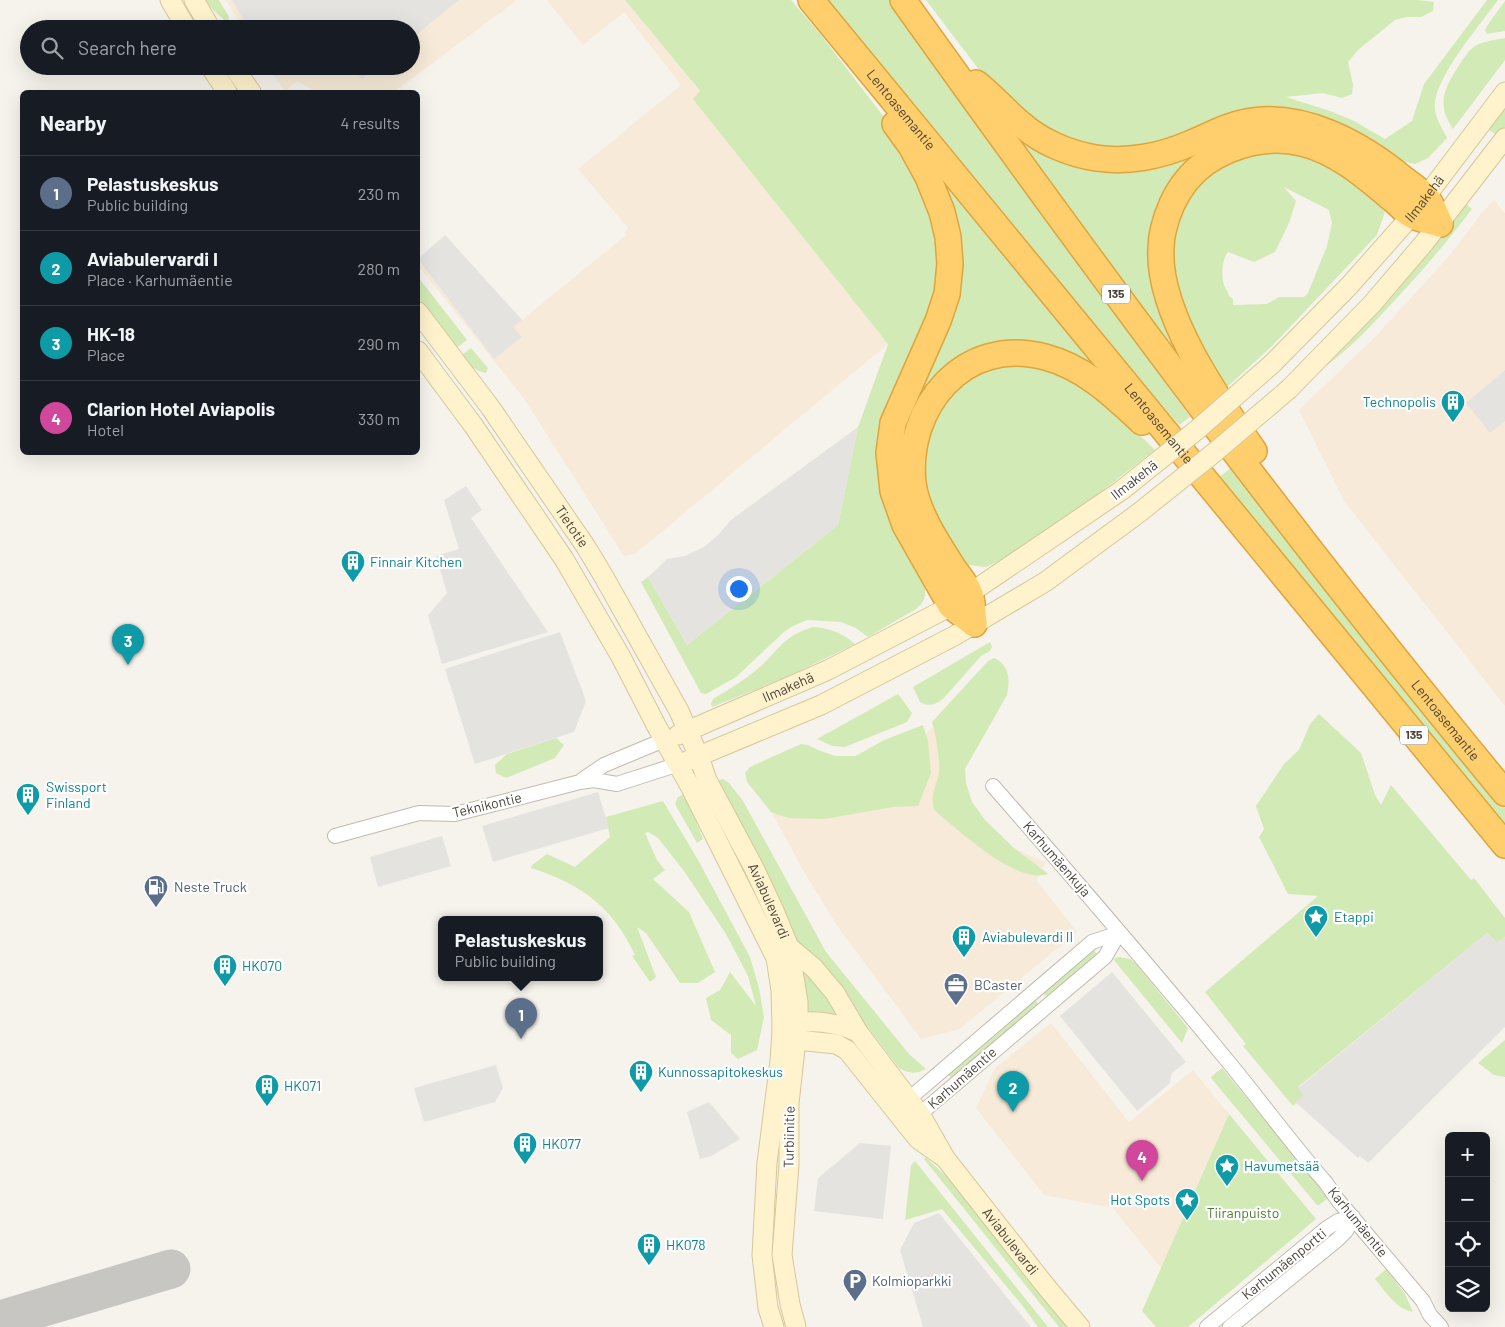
<!DOCTYPE html>
<meta charset="utf-8">
<style>
:root{--surface:#171b24;--page:#242831;--text:#f1f3f6;--muted:#9ea1a6;--line:#363941;--accent:#0f766e}
body{margin:0;font-family:Barlow,sans-serif;background:var(--page);color:var(--text)}
.controls{position:absolute;right:15px;bottom:15px;display:grid;overflow:hidden;border-radius:8px;box-shadow:0 5px 20px #0002}
.controls button{width:45px;height:45px;display:grid;place-items:center;padding:0;border:0;border-bottom:1px solid var(--line);background:var(--surface);color:var(--text);font:25px sans-serif}
.you{position:absolute;left:738px;top:588px;width:18px;height:18px;margin:-12px;border:4px solid #fff;border-radius:50%;background:#1a73e8;box-shadow:0 0 0 8px #1a73e833}
.badge{display:grid;place-items:center;width:32px;height:32px;border-radius:50%;background:var(--accent);color:#fff;font-size:16px;font-weight:700}
.pin{position:absolute;translate:-50% -41px;filter:drop-shadow(0 1px 2px #0008)}
.pin::after{content:'';position:absolute;top:26px;width:18px;height:15px;background:inherit;clip-path:polygon(0 0,100% 0,50% 100%)}
.popup{position:absolute;left:438px;top:916px;width:165px;height:65px;box-sizing:border-box;display:grid;place-content:center;border-radius:8px;background:var(--surface);filter:drop-shadow(0 1px 4px #0005);font-size:16px;white-space:nowrap;color:var(--muted)}
.popup b{font-size:19px;color:var(--text)}
.popup::after{content:'';position:absolute;left:50%;top:100%;margin-left:-10px;border:10px solid transparent;border-top-color:var(--surface)}
.list{margin:0;padding:0;list-style:none}
h2{display:flex;justify-content:space-between;align-items:center;height:65px;margin:0;padding:0 20px;font-size:21px}
h2 small{font-size:16px;font-weight:400;color:var(--muted)}
.list li{display:grid;grid-template-columns:32px 1fr auto;gap:15px;align-items:center;box-sizing:border-box;height:75px;padding:0 20px;border-top:1px solid var(--line)}
.list b{display:block;font-size:19px;white-space:nowrap}
.list p{margin:0;font-size:16px;white-space:nowrap;color:var(--muted)}
.list em{font-size:16px;font-style:normal;color:var(--muted)}
.icon{flex:none;width:28px;height:28px;fill:none;stroke:currentColor;stroke-width:2;stroke-linecap:round;stroke-linejoin:round}
.map{position:relative;flex:none;width:1505px;height:1327px;overflow:hidden}
.search{position:absolute;background:var(--surface);box-shadow:0 5px 20px #0002;left:20px;top:20px;width:400px;height:55px;display:flex;align-items:center;gap:12px;box-sizing:border-box;padding:0 18px;border-radius:28px;color:var(--muted);font-size:19px}
.panel{position:absolute;background:var(--surface);box-shadow:0 5px 20px #0002;left:20px;top:90px;width:400px;height:365px;border-radius:8px}
.map>svg:first-child{display:block}
</style>
<div class="map">
<svg width="1505" height="1327" viewBox="0 0 1505 1327">
<rect width="100%" height="100%" fill="#f6f3ec"/>
<path fill="#f7ead8" d="M226,0h291l-123,92h-77l-20,-11 -12,11 -17,-26h143v-37h-168z
M547,0h78l75,92 -7,6 195,246 -253,210 -11,2 -99,-156 -107,-135v-6l27,-24 77,85 104,-85 -2,-3 4,-4 -50,-59 103,-84 -57,-73 -41,33z
M1494,200l11,13v493l-161,-205 -45,-91 78,-75 72,-79 33,-43z
M993,664l-37,119 42,57 48,23 -10,17 41,52 -117,97 -39,10 -83,-112 -34,-55 -46,-85 163,-48z
M1051,1023l78,99 64,-52 36,44 -68,154 -48,-60 -69,-13 -68,-87 19,-40z"/>
<path fill="#d2eab5" fill-rule="evenodd" d="M203,0h16l10,17 -1,5h-2z
M625,0h166l30,35 72,94 39,74 8,80 -56,213 41,93c1,10 -2,14 -9,20l-48,28 -12,-9 -15,-6 -34,-2 -14,6 -8,5 -49,46 -30,17 -5,-1 -60,-111 7,-5 39,68 151,-120 20,-98 30,-83 -195,-245 7,-8z
M825,0h69l155,222 141,195 -11,8 -135,-156z
M926,0h493l15,2 -1,9 -12,6h-14l-12,3 -37,30 -10,12 5,23 -1,9 -10,4 -19,-5 -37,4 44,14 24,10 31,18 27,-18 12,-37 63,-84h11c-17,24 -67,81 -63,110 1,9 8,20 12,28l-19,20 -13,6 -22,-5 -58,-33 -197,26 -78,-11 -61,-45z
M1505,1v30l-18,3 -2,-4 2,-4z
M1505,38v22l-52,69c-17,-25 -9,-41 7,-65 4,-6 8,-13 15,-18 8,-5 21,-6 30,-8z
M1505,107v20l-7,9 -9,-6z
M1005,120l53,38 182,-18 -85,93 54,169z
M923,148l196,243 -128,-43 -83,88 -11,22 2,-21 53,-128z
M1269,150l28,2 42,19 40,31 6,10 -8,23 -105,111 -48,44 -28,-47 -26,-78 3,-33 13,-33 21,-26 28,-16zM1284,187l45,23 3,13 -5,23 -19,47 -4,4h-25l-12,7 -34,1v-6l-4,-3c-1,-5 -3,-6 -5,-11 -3,-9 -2,-26 4,-33l26,10 21,-10 14,-29 7,-22z
M1466,204l6,5c-24,32 -50,62 -77,91 -23,25 -45,49 -73,69l85,-92z
M418,277l49,63 -12,9 -37,-50z
M471,348l17,20 -2,5c-12,-2 -17,-9 -24,-18z
M1040,364l37,17 27,20 51,49 -70,54 -77,53 -22,10 -18,-2 -31,-40 -16,-38 10,-68 19,-27 25,-16 18,-9z
M1232,467l122,157 151,184v25l-288,-354z
M813,627c17,1 29,6 42,17l-68,33 -75,30 -1,-3 2,-5c17,-10 33,-20 48,-33 20,-19 23,-30 52,-39z
M990,642l2,5 -2,4 -9,5 -38,43c-8,6 -14,8 -23,3l-7,-15z
M994,658c16,7 16,22 13,37l-42,74 1,14 6,19 13,18 30,29 31,23 2,2c-32,11 -89,-44 -113,-63 -6,-17 1,-22 4,-38 1,-12 -3,-39 -7,-51l56,-61z
M898,694l14,19 -5,9 -62,25 -13,-1 -15,-7z
M1319,714l42,39 14,42 6,10 10,-20 80,95 3,-2 31,40v19l-8,6 -10,-10 -189,154 6,8 -11,11 -50,-60 3,-2 -41,-52 113,-96 -30,-2 -29,-57 5,-8 -8,-23 28,-42 15,-14 11,-26z
M923,725l5,16 3,32 -13,33 -25,1 -69,12 -36,-1 -17,-6 -24,-30 -2,-9 5,-6 51,-23 7,1 10,5 17,6h21l28,-16z
M556,738l8,7 -9,13 -49,20 -10,-5 -1,-8 12,-11z
M723,779l6,4 14,18 83,151 83,102 17,15c-10,5 -17,5 -27,-1l-69,-90 -34,-34 -79,-160 3,-4z
M685,794l18,45 -6,4 -22,-39 3,-7z
M663,801l35,59 52,97 9,31 5,29 -7,33 -19,9 -7,-6v-18l-20,-15 -5,-22 14,-8 10,-18 26,34 -8,-30 -22,-42 -42,-63 -26,-33 -10,-6 -3,1 12,27 8,10 -12,9 36,33 26,60 -17,11h-18l-34,-50 -9,-6 19,50 -6,5 -18,-26 3,-1c-23,-49 -54,-71 -104,-87l1,-3 15,-11 28,13 35,-30 -4,-20z
M1093,949l5,7 -50,42 -6,-6z
M1119,957l11,2 6,5 52,64 -6,15 -69,-84z
M801,966l42,50 -36,1z
M1034,998l5,7 -88,73 -5,-6z
M1505,1040v37l-11,-2 -16,-12z
M1222,1068l103,125 2,6 -8,6h-2l-106,-127 1,-2z
M1229,1114l87,105 -128,108h-32l-14,-16z
M925,1157l21,19 15,16 107,135h-9l-135,-168z
M915,1161l133,166h-10l-16,-22 -80,-96 -37,11 6,-55z
M1386,1269l19,25 8,18c-17,-3 -27,-20 -38,-33z"/>
<path fill="#e5e3e0" d="M232,0h227l-48,39v-10h-93l-4,-5 -7,5h-58z
M351,66h26l-15,13z
M445,235l77,85 -9,7 9,10 -28,22 -76,-100z
M1505,370v51l-15,12 -24,-30z
M858,427l-20,98 -151,120 -39,-68 19,-18 18,-3 19,-9 14,-12 13,-15z
M466,486l16,24 -11,8 77,114 -106,32 -14,-49 19,-22 -11,-37 23,-7 -15,-49z
M560,632l26,69 -12,31 -99,32 -30,-95z
M598,792l11,36 -116,34 -11,-36z
M442,836l9,30 -73,21 -8,-30z
M1487,933l10,10 8,-6v90l-137,136 -8,-7 -2,2 -63,-56 9,-7 -6,-7z
M1112,972l74,90 -14,11 -2,10 -33,28 -77,-95z
M496,1065l7,23 -8,14 -71,20 -10,-34z
M709,1102l31,37 -29,17 -11,3 -13,-47z
M860,1143l31,3 -8,73 -69,-8 4,-33z
M939,1213l92,114h-108l-23,-77 14,-27z"/>
<g fill="none" stroke-linecap="round" stroke-linejoin="round">
<path stroke="#c8c6c3" stroke-width="39" d="M0,1320l171,-51"/>
<defs>
<path id="street" d="M582,780l22,-15 60,-25
M993,786c79,90 157,181 233,273 34,41 65,84 100,124l11,16 86,102 7,14 11,12
M335,836l84,-23 36,1 125,-32 14,-2 23,4 62,-20
M905,1108l5,-10 182,-156 27,-9
M911,1116l9,-2 185,-157 14,-24
M1207,1327l120,-99 11,-7 15,-4
M1230,1327l107,-87 9,-9 7,-14"/>
<g id="secondary">
<path d="M170,0l17,29"/>
<path d="M194,0l17,29"/>
<path d="M210,66l17,26"/>
<path d="M233,66l18,26"/>
<path id="s1" d="M418,312l72,95 96,140 18,30 75,134 20,46 8,23 47,88 21,45 14,34 25,21 21,25 23,39 62,82 25,44 99,126 36,43"/>
<path d="M418,351l55,74 91,134 57,98 35,68 35,63 85,170 5,32 1,40 -2,31 -13,102 -5,92 6,53 6,19"/>
<path id="s2" d="M1272,364l77,-78 63,-71 93,-123"/>
<path d="M1289,389l83,-85 52,-61 81,-105"/>
<path id="s3" d="M678,735l150,-65 123,-64 171,-116"/>
<path d="M687,761l134,-56 133,-69 91,-54 95,-70"/>
<path d="M789,947l9,55v20l-9,81v62l-7,90 8,49 6,23"/>
<path d="M787,1027c22,-10 50,-4 71,5"/>
<path d="M787,1034l10,6 39,4 11,6 71,89 24,17"/>
</g>
<g id="highway">
<path id="s4" d="M811,0l694,845"/>
<path id="s5" d="M903,0c193,270 390,537 602,793"/>
<path d="M976,83c16,12 29,28 45,41 20,18 49,30 75,34 31,5 65,-2 93,-14 18,-7 34,-17 53,-21 58,-14 120,21 163,57 7,5 15,11 21,17 6,7 10,18 14,27"/>
<path d="M895,124l16,22 17,31 14,35 6,25 2,27 -3,30 -9,27 -45,102 -4,30 4,38 12,34 46,81 23,18"/>
<path d="M1254,451c-36,-52 -97,-138 -93,-203 0,-15 5,-30 11,-44 7,-15 19,-31 33,-41 28,-19 63,-28 97,-20 34,8 63,33 89,55 7,5 13,13 20,17 8,5 20,6 29,9"/>
<path d="M974,624c-1,-9 -1,-21 -4,-30 -3,-9 -11,-18 -16,-25 -16,-25 -37,-56 -41,-86 -8,-76 51,-148 132,-126 39,10 68,38 97,65"/>
</g>
</defs>
<use href="#street" stroke="#c2bbae" stroke-width="16"/>
<use href="#secondary" stroke="#d6c79b" stroke-width="21"/>
<use href="#highway" stroke="#e0a43c" stroke-width="28"/>
<use href="#street" stroke="#fff" stroke-width="14"/>
<use href="#secondary" stroke="#fff3cd" stroke-width="19"/>
<use href="#highway" stroke="#ffcf6e" stroke-width="25"/>
<defs>
<path id="secondary-bridge" d="M1122,490l76,-61 74,-65
M1140,512l75,-60 74,-63"/>
</defs>
<use href="#secondary-bridge" stroke="#d6c79b" stroke-width="21" stroke-linecap="butt"/>
<use href="#secondary-bridge" stroke="#fff3cd" stroke-width="19"/>
</g>
<defs>
<symbol id="building-pin" viewBox="-11 -11 22 30"><path d="M0 17L-7.5 6A9.5 9.5 0 1 1 7.5 6Z" fill="#0f9aa8" stroke="#fff"/><path d="M-4-6H4V6H1V3H-1V6H-4ZM-2.5-4.3h1.7v1.8h-1.7ZM.8-4.3h1.7v1.8H.8ZM-2.5-1h1.7V.8h-1.7ZM.8-1h1.7V.8H.8Z" fill="#fff"/></symbol>
<symbol id="fuel-pin" viewBox="-11 -11 22 30"><path d="M0 17L-7.5 6A9.5 9.5 0 1 1 7.5 6Z" fill="#5c6f8a" stroke="#fff"/><path d="M-5.5-6h7V0h2V4h1.3V-2.5L3-4.5l.8-.8L6-3V5H2.5V1h-1V6h-7ZM-4.2-4.7v3.2H.2V-4.7Z" fill="#fff"/></symbol>
<symbol id="sight-pin" viewBox="-11 -11 22 30"><path d="M0 17L-7.5 6A9.5 9.5 0 1 1 7.5 6Z" fill="#0f9aa8" stroke="#fff"/><path d="M0-6L1.8-2.2L6-1.7L2.9 1.2L3.7 5.4L0 3.3L-3.7 5.4L-2.9 1.2L-6-1.7L-1.8-2.2Z" fill="#fff"/></symbol>
<symbol id="office-pin" viewBox="-11 -11 22 30"><path d="M0 17L-7.5 6A9.5 9.5 0 1 1 7.5 6Z" fill="#5c6f8a" stroke="#fff"/><path d="M-6-3h4V-5.5h4V-3h4V5H-6ZM-1-4.5V-3h2v-1.5ZM-6 0V1H6V0Z" fill="#fff"/></symbol>
<symbol id="parking-pin" viewBox="-11 -11 22 30"><path d="M0 17L-7.5 6A9.5 9.5 0 1 1 7.5 6Z" fill="#5c6f8a" stroke="#fff"/><path d="M-3.5-5.5H1a3.5 3.5 0 0 1 0 7H-1V5.5H-3.5ZM-1-3.4V-.6H.8a1.4 1.4 0 0 0 0-2.8Z" fill="#fff"/></symbol>
</defs>
<g fill-rule="evenodd">
<use href="#building-pin" x="1439" y="388" width="28" height="38"/>
<use href="#building-pin" x="339" y="548" width="28" height="38"/>
<use href="#building-pin" x="14" y="781" width="28" height="38"/>
<use href="#fuel-pin" x="142" y="873" width="28" height="38"/>
<use href="#sight-pin" x="1302" y="903" width="28" height="38"/>
<use href="#building-pin" x="950" y="923" width="28" height="38"/>
<use href="#building-pin" x="211" y="952" width="28" height="38"/>
<use href="#office-pin" x="942" y="971" width="28" height="38"/>
<use href="#building-pin" x="627" y="1058" width="28" height="38"/>
<use href="#building-pin" x="253" y="1072" width="28" height="38"/>
<use href="#building-pin" x="511" y="1130" width="28" height="38"/>
<use href="#sight-pin" x="1213" y="1152" width="28" height="38"/>
<use href="#sight-pin" x="1173" y="1186" width="28" height="38"/>
<use href="#building-pin" x="635" y="1231" width="28" height="38"/>
<use href="#parking-pin" x="841" y="1267" width="28" height="38"/>
</g>
<g text-anchor="middle" stroke-width="4.5" stroke-linejoin="round" paint-order="stroke">
<g fill="#fff" stroke="#817c74" stroke-width="1">
<rect x="1102" y="284.5" width="28" height="19" rx="4"/>
<rect x="1400" y="725.5" width="28" height="19" rx="4"/>
</g>
<g font-size="12" font-weight="bold" fill="#4b4439">
<text x="1116" y="298">135</text>
<text x="1414" y="739">135</text>
</g>
<g font-size="14" fill="#4b4439" stroke="#fff">
<text dy="5" stroke="none"><textPath href="#s4" startOffset="142">Lentoasemantie</textPath></text>
<text dy="5" stroke="none"><textPath href="#s2" startOffset="225">Ilmakehä</textPath></text>
<text dy="5" stroke="none"><textPath href="#s4" startOffset="548">Lentoasemantie</textPath></text>
<text transform="translate(1134 480) rotate(-38)" y="5">Ilmakehä</text>
<text dy="5" stroke="none"><textPath href="#s1" startOffset="264">Tietotie</textPath></text>
<text dy="5" stroke="none"><textPath href="#s3" startOffset="120">Ilmakehä</textPath></text>
<text dy="5" stroke="none"><textPath href="#s5" startOffset="902">Lentoasemantie</textPath></text>
<text transform="translate(487 805) rotate(-13)" y="5">Teknikontie</text>
<text transform="translate(1057 859) rotate(49)" y="5">Karhumäenkuja</text>
<text dy="5" stroke="none"><textPath href="#s1" startOffset="688">Aviabulevardi</textPath></text>
<text transform="translate(962 1078) rotate(-41)" y="5">Karhumäentie</text>
<text transform="translate(789 1137) rotate(-89)" y="5">Turbiinitie</text>
<text transform="translate(1358 1222) rotate(51)" y="5">Karhumäentie</text>
<text dy="5" stroke="none"><textPath href="#s1" startOffset="1108">Aviabulevardi</textPath></text>
<text transform="translate(1284 1264) rotate(-39)" y="5">Karhumäenportti</text>
</g>
<g font-size="14" fill="#0d838f" stroke="#fff" text-anchor="start">
<text x="1436" y="407" text-anchor="end">Technopolis</text>
<text x="370" y="567">Finnair Kitchen</text>
<text x="46" y="792">Swissport<tspan x="46" dy="16">Finland</tspan></text>
<text x="1334" y="922">Etappi</text>
<text x="982" y="942">Aviabulevardi II</text>
<text x="242" y="971">HK070</text>
<text x="658" y="1077">Kunnossapitokeskus</text>
<text x="284" y="1091">HK071</text>
<text x="542" y="1149">HK077</text>
<text x="1244" y="1171">Havumetsää</text>
<text x="1170" y="1205" text-anchor="end">Hot Spots</text>
<text x="666" y="1250">HK078</text>
</g>
<g font-size="14" fill="#4e5e75" stroke="#fff" text-anchor="start">
<text x="174" y="892">Neste Truck</text>
<text x="974" y="990">BCaster</text>
<text x="872" y="1286">Kolmioparkki</text>
</g>
<g font-size="14" fill="#4a7f2a" stroke="#fff">
<text x="1243" y="1218">Tiiranpuisto</text>
</g>
</g>
</svg>
<div class="controls">
<button>+</button>
<button>−</button>
<button><svg class="icon" aria-label="locate" viewBox="0 0 24 24"><circle cx="12" cy="12" r="6"/><path d="M12 2v4M12 18v4M2 12h4M18 12h4"/></svg></button>
<button><svg class="icon" aria-label="layers" viewBox="0 0 24 24"><path d="M12 4l9 5-9 5-9-5zM3 14l9 5 9-5"/></svg></button>
</div>
<div class="you"></div>
<div class="pin badge" style="left:521px;top:1039px;background:#5c6f8a">1</div>
<div class="popup"><b>Pelastuskeskus</b>Public building</div>
<div class="pin badge" style="left:1013px;top:1112px;background:#0f9aa8">2</div>
<div class="pin badge" style="left:128px;top:665px;background:#0f9aa8">3</div>
<div class="pin badge" style="left:1142px;top:1181px;background:#d1479c">4</div>
<div class="search"><svg class="icon" aria-label="search" viewBox="0 0 24 24"><circle cx="10" cy="10" r="6"/><path d="M15 15l6 6"/></svg>Search here</div>
<section class="panel">
<h2>Nearby<small>4 results</small></h2>
<ul class="list">
<li><span class="badge" style="background:#5c6f8a">1</span><div><b>Pelastuskeskus</b><p>Public building</p></div><em>230 m</em></li>
<li><span class="badge" style="background:#0f9aa8">2</span><div><b>Aviabulervardi I</b><p>Place · Karhumäentie</p></div><em>280 m</em></li>
<li><span class="badge" style="background:#0f9aa8">3</span><div><b>HK-18</b><p>Place</p></div><em>290 m</em></li>
<li><span class="badge" style="background:#d1479c">4</span><div><b>Clarion Hotel Aviapolis</b><p>Hotel</p></div><em>330 m</em></li>
</ul>
</section>
</div>
